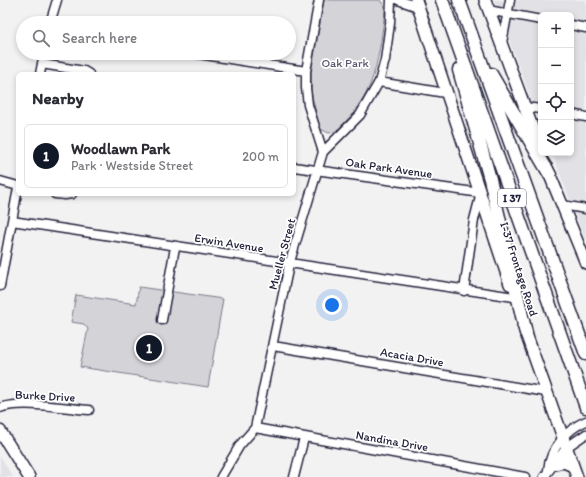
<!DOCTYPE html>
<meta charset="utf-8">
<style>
:root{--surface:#fff;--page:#f2f2f3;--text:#2b2b33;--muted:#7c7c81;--line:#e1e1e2;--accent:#111827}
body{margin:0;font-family:Itim,sans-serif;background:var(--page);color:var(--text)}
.controls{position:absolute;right:12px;top:12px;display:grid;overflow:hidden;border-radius:6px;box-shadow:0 2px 6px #0003}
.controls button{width:36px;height:36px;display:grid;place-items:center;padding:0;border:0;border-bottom:1px solid var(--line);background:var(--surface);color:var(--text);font:20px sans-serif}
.you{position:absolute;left:332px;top:305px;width:14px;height:14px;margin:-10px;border:3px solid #fff;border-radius:50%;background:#1a73e8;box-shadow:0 0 0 6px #1a73e833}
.badge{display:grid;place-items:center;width:26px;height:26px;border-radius:50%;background:var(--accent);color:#fff;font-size:13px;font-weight:700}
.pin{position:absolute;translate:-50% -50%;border:2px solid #fff;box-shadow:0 1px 4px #0006}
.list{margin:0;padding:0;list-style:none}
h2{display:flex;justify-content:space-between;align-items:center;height:52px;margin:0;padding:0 16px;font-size:17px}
h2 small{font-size:13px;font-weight:400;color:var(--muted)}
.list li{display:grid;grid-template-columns:26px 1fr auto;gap:12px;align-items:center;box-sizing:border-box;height:64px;margin:0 8px 8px;padding:0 8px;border:1px solid var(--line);border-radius:6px}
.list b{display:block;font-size:15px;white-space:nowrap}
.list p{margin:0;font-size:13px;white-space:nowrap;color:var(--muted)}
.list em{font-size:13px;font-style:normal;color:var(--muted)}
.icon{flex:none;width:22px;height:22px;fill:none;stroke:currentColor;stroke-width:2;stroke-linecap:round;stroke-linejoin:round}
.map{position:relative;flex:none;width:586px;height:477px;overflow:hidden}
.search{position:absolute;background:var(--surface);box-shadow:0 2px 6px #0003;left:16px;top:16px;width:280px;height:44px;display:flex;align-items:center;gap:10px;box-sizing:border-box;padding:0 14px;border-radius:22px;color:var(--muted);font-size:15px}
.panel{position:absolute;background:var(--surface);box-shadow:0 2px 6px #0003;left:16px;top:72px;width:280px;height:124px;border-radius:6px}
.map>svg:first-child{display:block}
</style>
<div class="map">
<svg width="586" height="477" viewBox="0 0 586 477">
<rect width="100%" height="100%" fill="#f2f2f3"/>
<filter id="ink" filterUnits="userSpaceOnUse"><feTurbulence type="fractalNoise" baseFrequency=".025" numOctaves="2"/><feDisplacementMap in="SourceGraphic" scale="8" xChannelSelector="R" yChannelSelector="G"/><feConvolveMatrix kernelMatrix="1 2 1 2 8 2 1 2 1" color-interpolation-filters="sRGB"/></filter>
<g filter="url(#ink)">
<path fill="#e2e2e6" d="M494,0h92v242l-34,-89h19v-138h-30v110z
M0,456l13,21h-13z"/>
<path fill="#d3d3d8" stroke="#7a7a8a" d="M324,0h56l5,7c0,11 -3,23 -4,34 -6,33 -11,55 -35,80 -5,5 -10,12 -17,12l-9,-4 -9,-37v-19z
M139,287l84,12 -15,88 -128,-20 8,-38 -4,-5 -13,-2 5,-27 60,9z"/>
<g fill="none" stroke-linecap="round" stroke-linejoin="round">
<defs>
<path id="minor" d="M319,0l-13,71v17l2,17 15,47
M398,0l20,7
M488,10l53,10
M50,23l7,-23
M571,25l15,3
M502,43l8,-43
M192,53l114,18
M42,64l42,7 5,3
M40,74l4,-21
M379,82l66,11
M525,107l16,2
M571,114l15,3
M294,167l187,26 -7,27 -10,71
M0,181l18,5
M55,194l10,1 7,-1
M562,205l24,4
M12,221l502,76
M0,286l18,-98
M162,320l13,-73
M273,346l273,46
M0,408c20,-8 66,0 89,2
M255,428l270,49
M548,470c2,-21 19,-41 38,-49
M221,477l19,-32 15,-17 34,-163 34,-113 37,-37 19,-33 6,-22 5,-37 1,-23
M294,477l10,-39
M544,477l23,-30 19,-13"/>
<path id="major" d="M416,0l94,284
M485,0l56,151
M547,168l39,95
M523,325l54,152
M0,431l29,46
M555,464l9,-2 9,4"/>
<path id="highway" d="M442,0l144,407
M459,0l127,354
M459,70l31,109 36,154
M491,74l59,101"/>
</defs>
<use href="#minor" stroke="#22223b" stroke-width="11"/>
<use href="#major" stroke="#22223b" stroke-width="14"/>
<use href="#highway" stroke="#22223b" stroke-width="15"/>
<use href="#minor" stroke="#fff" stroke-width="8"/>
<use href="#major" stroke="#fff" stroke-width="11"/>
<use href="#highway" stroke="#fff" stroke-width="12"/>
</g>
</g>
<g text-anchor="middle" stroke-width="3.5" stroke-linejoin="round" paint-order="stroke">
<rect fill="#fff" stroke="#646476" stroke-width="1" x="498" y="189" width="28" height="18" rx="3"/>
<g font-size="11" font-weight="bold" fill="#22223b">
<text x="512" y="202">I 37</text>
</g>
<g font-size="12" fill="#57576a" stroke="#fff">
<text x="345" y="67">Oak Park</text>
</g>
<g font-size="12" fill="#22223b" stroke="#fff">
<text transform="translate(389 168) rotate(8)" y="4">Oak Park Avenue</text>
<text transform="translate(229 243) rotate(9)" y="4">Erwin Avenue</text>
<text transform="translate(282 254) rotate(-75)" y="4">Mueller Street</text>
<text transform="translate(519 269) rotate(72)" y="4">I-37 Frontage Road</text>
<text transform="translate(412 357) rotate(10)" y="4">Acacia Drive</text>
<text transform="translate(45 396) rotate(3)" y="4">Burke Drive</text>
<text transform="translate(392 441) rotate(10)" y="4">Nandina Drive</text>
</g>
</g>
</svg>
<div class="controls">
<button>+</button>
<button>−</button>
<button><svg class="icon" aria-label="locate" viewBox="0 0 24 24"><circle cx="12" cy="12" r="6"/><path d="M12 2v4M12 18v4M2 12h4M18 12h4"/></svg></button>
<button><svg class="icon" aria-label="layers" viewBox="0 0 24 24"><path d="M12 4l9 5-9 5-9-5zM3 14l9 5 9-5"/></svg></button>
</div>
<div class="you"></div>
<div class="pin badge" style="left:149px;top:348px">1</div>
<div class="search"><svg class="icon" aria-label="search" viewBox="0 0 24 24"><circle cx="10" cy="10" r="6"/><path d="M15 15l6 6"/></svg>Search here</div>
<section class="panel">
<h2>Nearby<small></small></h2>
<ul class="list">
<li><span class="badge">1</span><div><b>Woodlawn Park</b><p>Park · Westside Street</p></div><em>200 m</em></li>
</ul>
</section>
</div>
